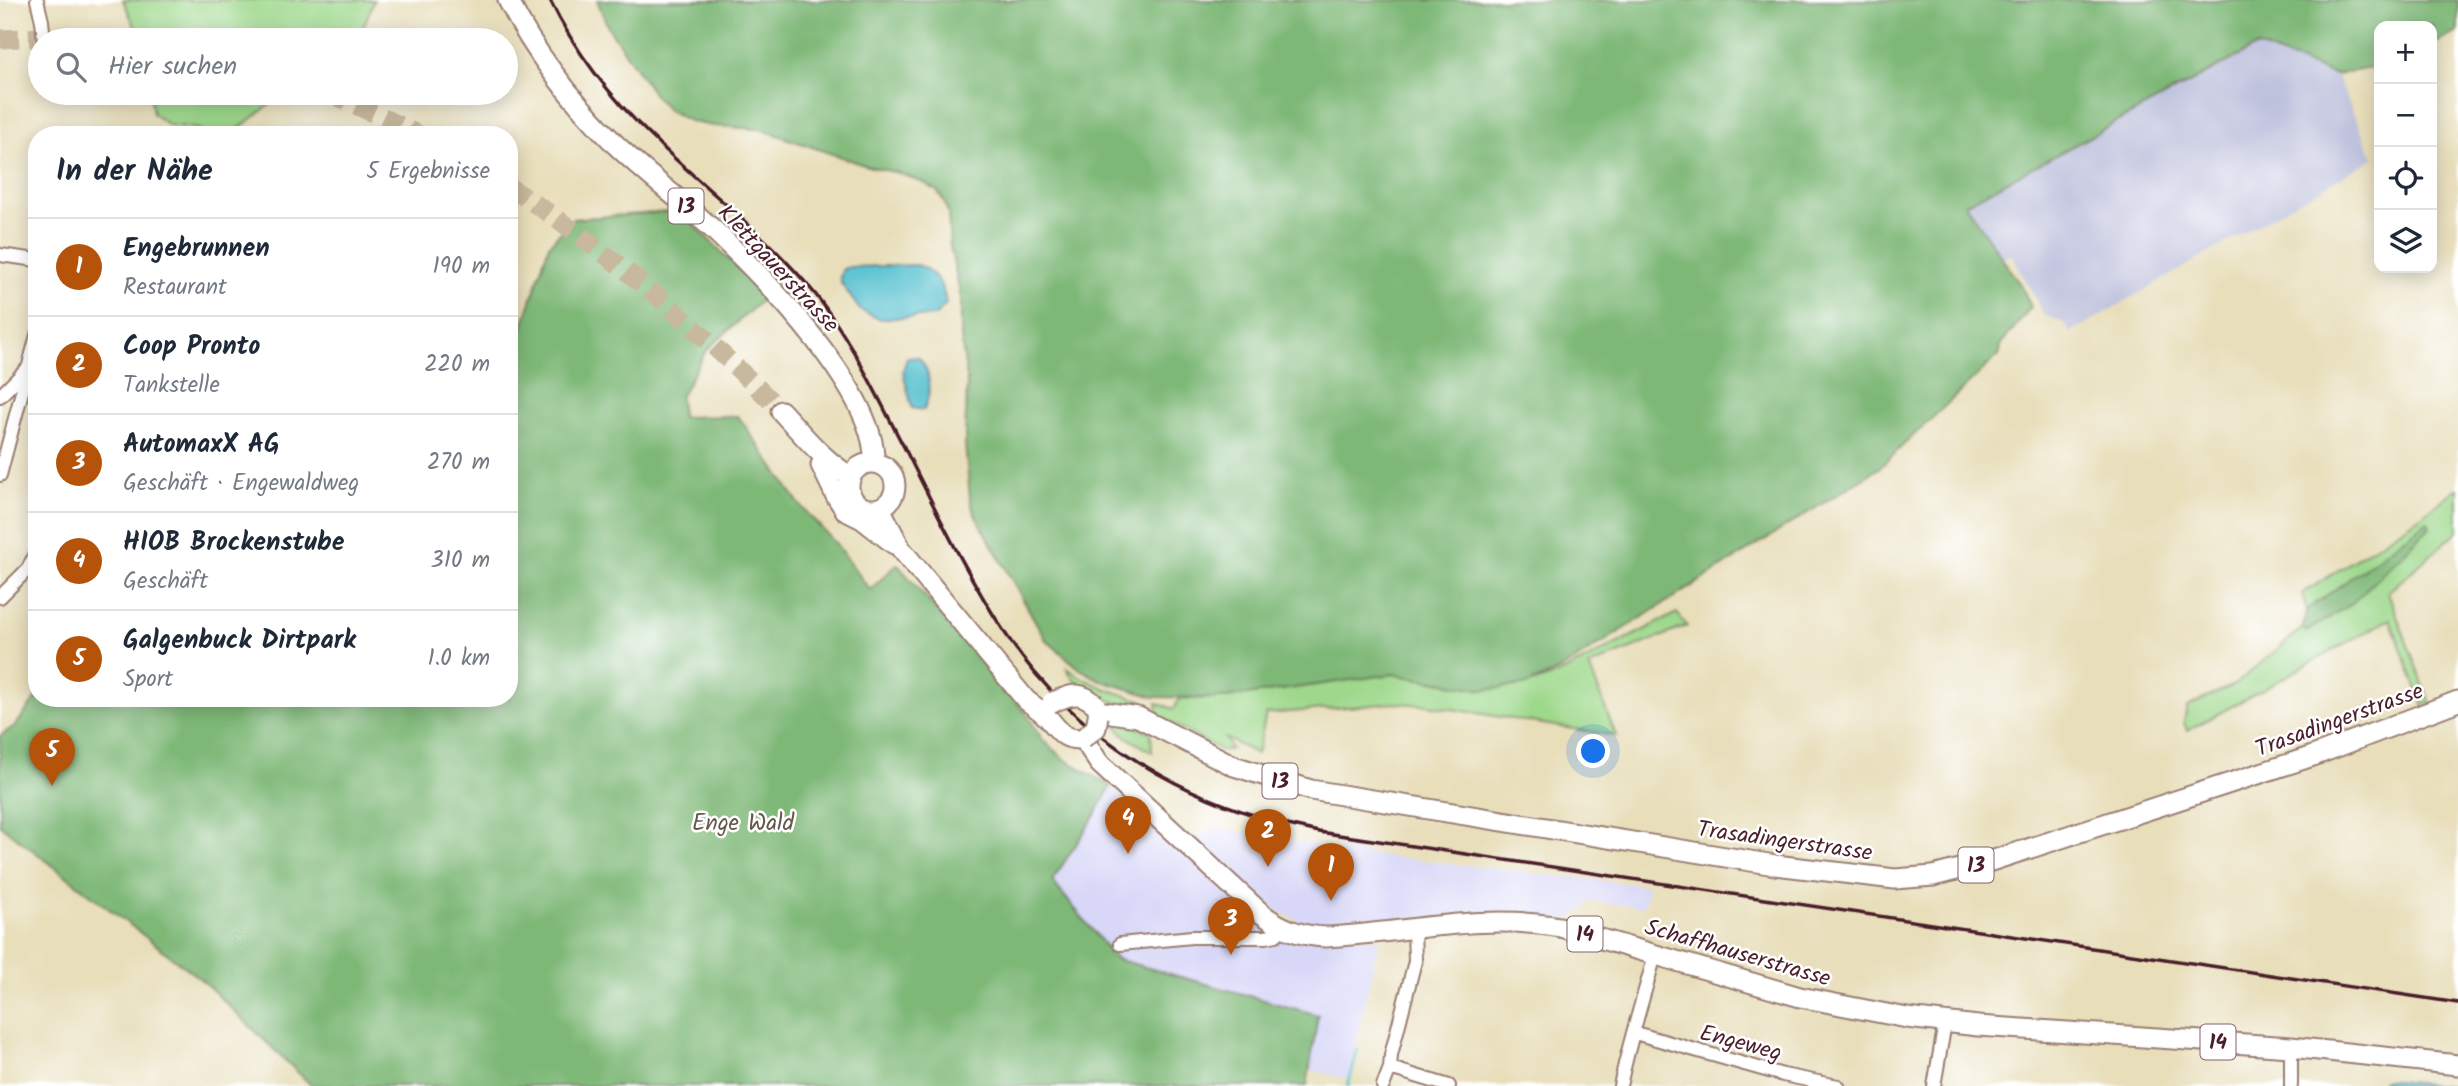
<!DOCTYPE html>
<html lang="de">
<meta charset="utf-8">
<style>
:root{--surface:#fff;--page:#f6f6f7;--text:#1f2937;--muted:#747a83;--line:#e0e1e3;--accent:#b45309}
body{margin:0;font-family:Kalam,sans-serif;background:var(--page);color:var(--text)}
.controls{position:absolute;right:21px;top:21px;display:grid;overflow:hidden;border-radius:14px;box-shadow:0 4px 18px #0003}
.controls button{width:63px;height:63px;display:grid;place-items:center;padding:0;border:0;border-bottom:2px solid var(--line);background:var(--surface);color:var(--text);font:35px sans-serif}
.you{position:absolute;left:1594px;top:752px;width:24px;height:24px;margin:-18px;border:5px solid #fff;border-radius:50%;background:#1a73e8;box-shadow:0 0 0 10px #1a73e833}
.badge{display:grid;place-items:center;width:46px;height:46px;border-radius:50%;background:var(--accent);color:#fff;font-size:23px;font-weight:700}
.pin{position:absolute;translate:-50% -58px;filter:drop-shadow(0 2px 4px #0008)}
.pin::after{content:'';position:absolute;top:37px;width:24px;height:21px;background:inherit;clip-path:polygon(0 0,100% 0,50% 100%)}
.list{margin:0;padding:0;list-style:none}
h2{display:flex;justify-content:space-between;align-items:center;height:91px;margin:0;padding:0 28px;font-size:30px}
h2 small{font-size:23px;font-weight:400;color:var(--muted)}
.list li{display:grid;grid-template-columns:46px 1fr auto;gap:21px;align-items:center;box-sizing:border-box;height:98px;padding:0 28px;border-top:2px solid var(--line)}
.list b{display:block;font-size:26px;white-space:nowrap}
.list p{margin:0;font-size:23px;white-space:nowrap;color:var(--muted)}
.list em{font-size:23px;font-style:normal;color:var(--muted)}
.icon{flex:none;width:38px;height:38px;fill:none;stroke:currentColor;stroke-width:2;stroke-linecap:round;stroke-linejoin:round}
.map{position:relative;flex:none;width:2458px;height:1086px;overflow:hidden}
.search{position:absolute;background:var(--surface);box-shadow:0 4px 18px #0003;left:28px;top:28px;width:490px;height:77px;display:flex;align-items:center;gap:18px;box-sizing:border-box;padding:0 24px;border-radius:38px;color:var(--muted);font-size:26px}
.panel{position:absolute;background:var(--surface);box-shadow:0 4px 18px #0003;left:28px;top:126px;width:490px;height:581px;border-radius:28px}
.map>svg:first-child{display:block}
</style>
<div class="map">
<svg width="2458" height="1086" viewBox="0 0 2458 1086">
<rect width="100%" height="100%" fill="#fff"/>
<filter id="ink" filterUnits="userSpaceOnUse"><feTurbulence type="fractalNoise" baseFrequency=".0143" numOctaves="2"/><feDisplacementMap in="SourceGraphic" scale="14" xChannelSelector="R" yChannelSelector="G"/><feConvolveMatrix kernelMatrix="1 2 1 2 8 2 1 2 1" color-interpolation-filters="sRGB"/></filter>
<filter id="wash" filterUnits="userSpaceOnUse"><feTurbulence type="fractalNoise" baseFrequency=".00686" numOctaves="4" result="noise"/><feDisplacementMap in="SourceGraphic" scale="28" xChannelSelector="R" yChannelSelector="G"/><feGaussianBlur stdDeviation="1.57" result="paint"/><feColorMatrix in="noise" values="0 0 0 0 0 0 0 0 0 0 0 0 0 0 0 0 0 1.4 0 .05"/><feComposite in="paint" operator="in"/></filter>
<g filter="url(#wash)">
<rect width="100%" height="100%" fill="#e8deba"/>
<path fill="#d8d7f8" d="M1111,786l160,140 108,14 -31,138 -39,-8 9,-56 -202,-55 -64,-79 44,-66z
M1215,827l157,28 277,31 -6,21 -53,-6 -18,18 -97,-5 -144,15 -19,-2 -35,-16 -82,-72z"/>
<path fill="#bfc2dd" d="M2257,46l79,29 38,83 -304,175 -4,-9 -22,-9 -33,-61 -9,5 -37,-55z"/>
<path fill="#9dd88b" stroke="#747c5b" stroke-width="2" d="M123,0h251l-16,40h-217z
M150,93h135l-55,42h-23l-8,-6 -30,-4 -16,-11z
M2458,488v43l-70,61 42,111 -7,3 -33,-87 -203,112 -3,-9 3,-15 49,-23 68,-57 2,5 46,-29 76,-81 -121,88 -5,-16 116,-76z
M1677,613l10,13 -98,40 27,70 -189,-31 -31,-2 -130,11 -9,40 -32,-16 6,11 -9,2 -64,-36 -1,-12 17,6 5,-10 46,-1 167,-24 91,16 46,-6 29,-10z
M1067,668c24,17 49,25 77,33l4,9c-28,-7 -69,-11 -81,-42z
M1123,723l28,9 1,20c-13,-8 -28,-14 -36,-27z"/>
<path fill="#7eb877" stroke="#646c51" stroke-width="2" d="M597,0h1861v32l-26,13v-19h-53v40l-43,9 -79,-29 -292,158 58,85 8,18 -31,38 -1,10 -120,113 -322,203 -28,13 -44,6 -92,-16 -168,24 -71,-1 -52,-16 -22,-12 -34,-29 -72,-127 -4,-14 -5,-55 2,-63 -6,-43v-40l-11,-52 -2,-33 -4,-12 -7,-10 -13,-8 -25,-10 -32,-7 -107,-37 -47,-3 -21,-4 -24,-12 -13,-14 -47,-69z
M680,211l86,85 -60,55 -26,46 2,20 56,-1 62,89 36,39 34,46 27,-26 129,149 17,27 21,19 47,27 -15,28 -44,67 64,78 202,56 -11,71h-995l-109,-105 -203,-156v-89l16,-11 21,-28 472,1v-368l13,-1 27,-84 23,-26z
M2428,521l2,6 -78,76 -46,29 -2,-5 3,-17z"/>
<path fill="#55c1cf" stroke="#50707d" stroke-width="2" d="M917,265c19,7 26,19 29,39l-11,12 -56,3 -19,-9 -19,-27 -1,-7 3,-7 7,-2z
M918,357c14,14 13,36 6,53l-12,-2 -9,-37 4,-13z
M2383,1080l70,6h-70z"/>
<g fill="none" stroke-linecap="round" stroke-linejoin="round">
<path stroke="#55c1cf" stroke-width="3.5" d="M1348,1086l9,-36"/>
</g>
</g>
<g filter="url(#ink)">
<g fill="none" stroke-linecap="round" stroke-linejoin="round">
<path stroke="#c8b89d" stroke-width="19" stroke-dasharray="19 10" stroke-linecap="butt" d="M0,39l65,-3 47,4
M330,93l89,42
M509,187c100,63 189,141 272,224"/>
<defs>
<path id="minor" d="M37,0l5,21 2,19
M0,255l37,5
M0,396l27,-27
M0,475l37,-140
M0,597l28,-28 9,-19
M1120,944l72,-7h74l10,-2 7,-7
M1635,1033l148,42 55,11
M2291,1047v39
M1390,1068l59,18
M1383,1086l7,-18 1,-13 24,-94 -1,-32
M1620,1086c9,-44 23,-87 35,-131
M1934,1086l11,-63"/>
<path id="primary" d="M508,0c27,54 64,101 107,144 33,32 70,59 104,91 48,46 158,159 155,227
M849 486a23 23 0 1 1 46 0a23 23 0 1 1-46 0Z
M821,465l15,31 10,15 16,8 32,25
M880,508l21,41 125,151c6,5 13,9 19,15 13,12 17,27 38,23l16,25 163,151c20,15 38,22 64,23 78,-4 156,-24 234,-10l240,70 107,21 71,8 313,21 167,18
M1098,711l40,6 96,49 77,24 464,75 120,14 38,-3 58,-15 322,-105 145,-55"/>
<path id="trunk" d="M781,411c21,23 42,49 69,65"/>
</defs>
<use href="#minor" stroke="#997e72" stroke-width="16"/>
<use href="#primary" stroke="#997e72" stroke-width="23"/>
<use href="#trunk" stroke="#997e72" stroke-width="23"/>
<use href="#minor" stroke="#fff" stroke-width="12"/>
<use href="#primary" stroke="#fff" stroke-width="19"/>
<use href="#trunk" stroke="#fff" stroke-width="19"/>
<path stroke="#4a1f2b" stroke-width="3.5" d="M550,0c24,50 61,98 101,136 55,54 116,99 165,159 36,46 61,101 88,152 32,63 62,127 101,186 72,109 188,174 314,199l1139,171"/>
<defs>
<path id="primary-bridge" d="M1052,702c19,-6 25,-13 43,2
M1083,738l13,-10 2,-12"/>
</defs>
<use href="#primary-bridge" stroke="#997e72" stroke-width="23" stroke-linecap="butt"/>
<use href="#primary-bridge" stroke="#fff" stroke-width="19"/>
</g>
</g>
<g text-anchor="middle" stroke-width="5" stroke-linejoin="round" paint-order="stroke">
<g fill="#fff" stroke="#80626b" stroke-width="2">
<rect x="668.5" y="188.5" width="35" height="35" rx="5"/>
<rect x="1262.5" y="763.5" width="35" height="35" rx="5"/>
<rect x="1958.5" y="847.5" width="35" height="35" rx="5"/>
<rect x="1567.5" y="916.5" width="35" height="35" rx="5"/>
<rect x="2200.5" y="1024.5" width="35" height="35" rx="5"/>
</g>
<g font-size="21" font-weight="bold" fill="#4a1f2b">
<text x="686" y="213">13</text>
<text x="1280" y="788">13</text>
<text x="1976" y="872">13</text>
<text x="1585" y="941">14</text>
<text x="2218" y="1049">14</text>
</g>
<g font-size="23" fill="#4a1f2b" stroke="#fff">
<text transform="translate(779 268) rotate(47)" y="8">Klettgauerstrasse</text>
<text transform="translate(2339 719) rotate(-20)" y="8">Trasadingerstrasse</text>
<text transform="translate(1785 840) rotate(8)" y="8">Trasadingerstrasse</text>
<text transform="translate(1738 952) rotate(16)" y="8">Schaffhauserstrasse</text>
<text transform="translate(1741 1042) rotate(15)" y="8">Engeweg</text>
</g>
<g font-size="23" fill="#635648" stroke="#fff">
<text x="743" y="830">Enge Wald</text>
</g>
</g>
</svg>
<div class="controls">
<button>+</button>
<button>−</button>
<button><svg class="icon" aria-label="locate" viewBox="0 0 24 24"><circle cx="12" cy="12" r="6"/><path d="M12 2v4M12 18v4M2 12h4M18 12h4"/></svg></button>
<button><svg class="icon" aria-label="layers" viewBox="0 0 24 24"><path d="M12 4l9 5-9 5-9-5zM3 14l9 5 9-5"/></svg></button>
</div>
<div class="you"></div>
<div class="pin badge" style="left:1331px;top:901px">1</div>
<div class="pin badge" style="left:1268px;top:867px">2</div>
<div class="pin badge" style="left:1231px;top:955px">3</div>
<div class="pin badge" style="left:1128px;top:854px">4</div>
<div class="pin badge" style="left:52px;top:786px">5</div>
<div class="search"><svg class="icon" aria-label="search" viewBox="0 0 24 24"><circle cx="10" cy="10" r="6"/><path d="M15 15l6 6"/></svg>Hier suchen</div>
<section class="panel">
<h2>In der Nähe<small>5 Ergebnisse</small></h2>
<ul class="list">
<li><span class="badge">1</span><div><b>Engebrunnen</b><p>Restaurant</p></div><em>190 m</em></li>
<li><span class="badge">2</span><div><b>Coop Pronto</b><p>Tankstelle</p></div><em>220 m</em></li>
<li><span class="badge">3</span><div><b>AutomaxX AG</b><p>Geschäft · Engewaldweg</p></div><em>270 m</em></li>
<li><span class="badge">4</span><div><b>HIOB Brockenstube</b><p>Geschäft</p></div><em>310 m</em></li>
<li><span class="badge">5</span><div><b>Galgenbuck Dirtpark</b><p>Sport</p></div><em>1.0 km</em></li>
</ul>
</section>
</div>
